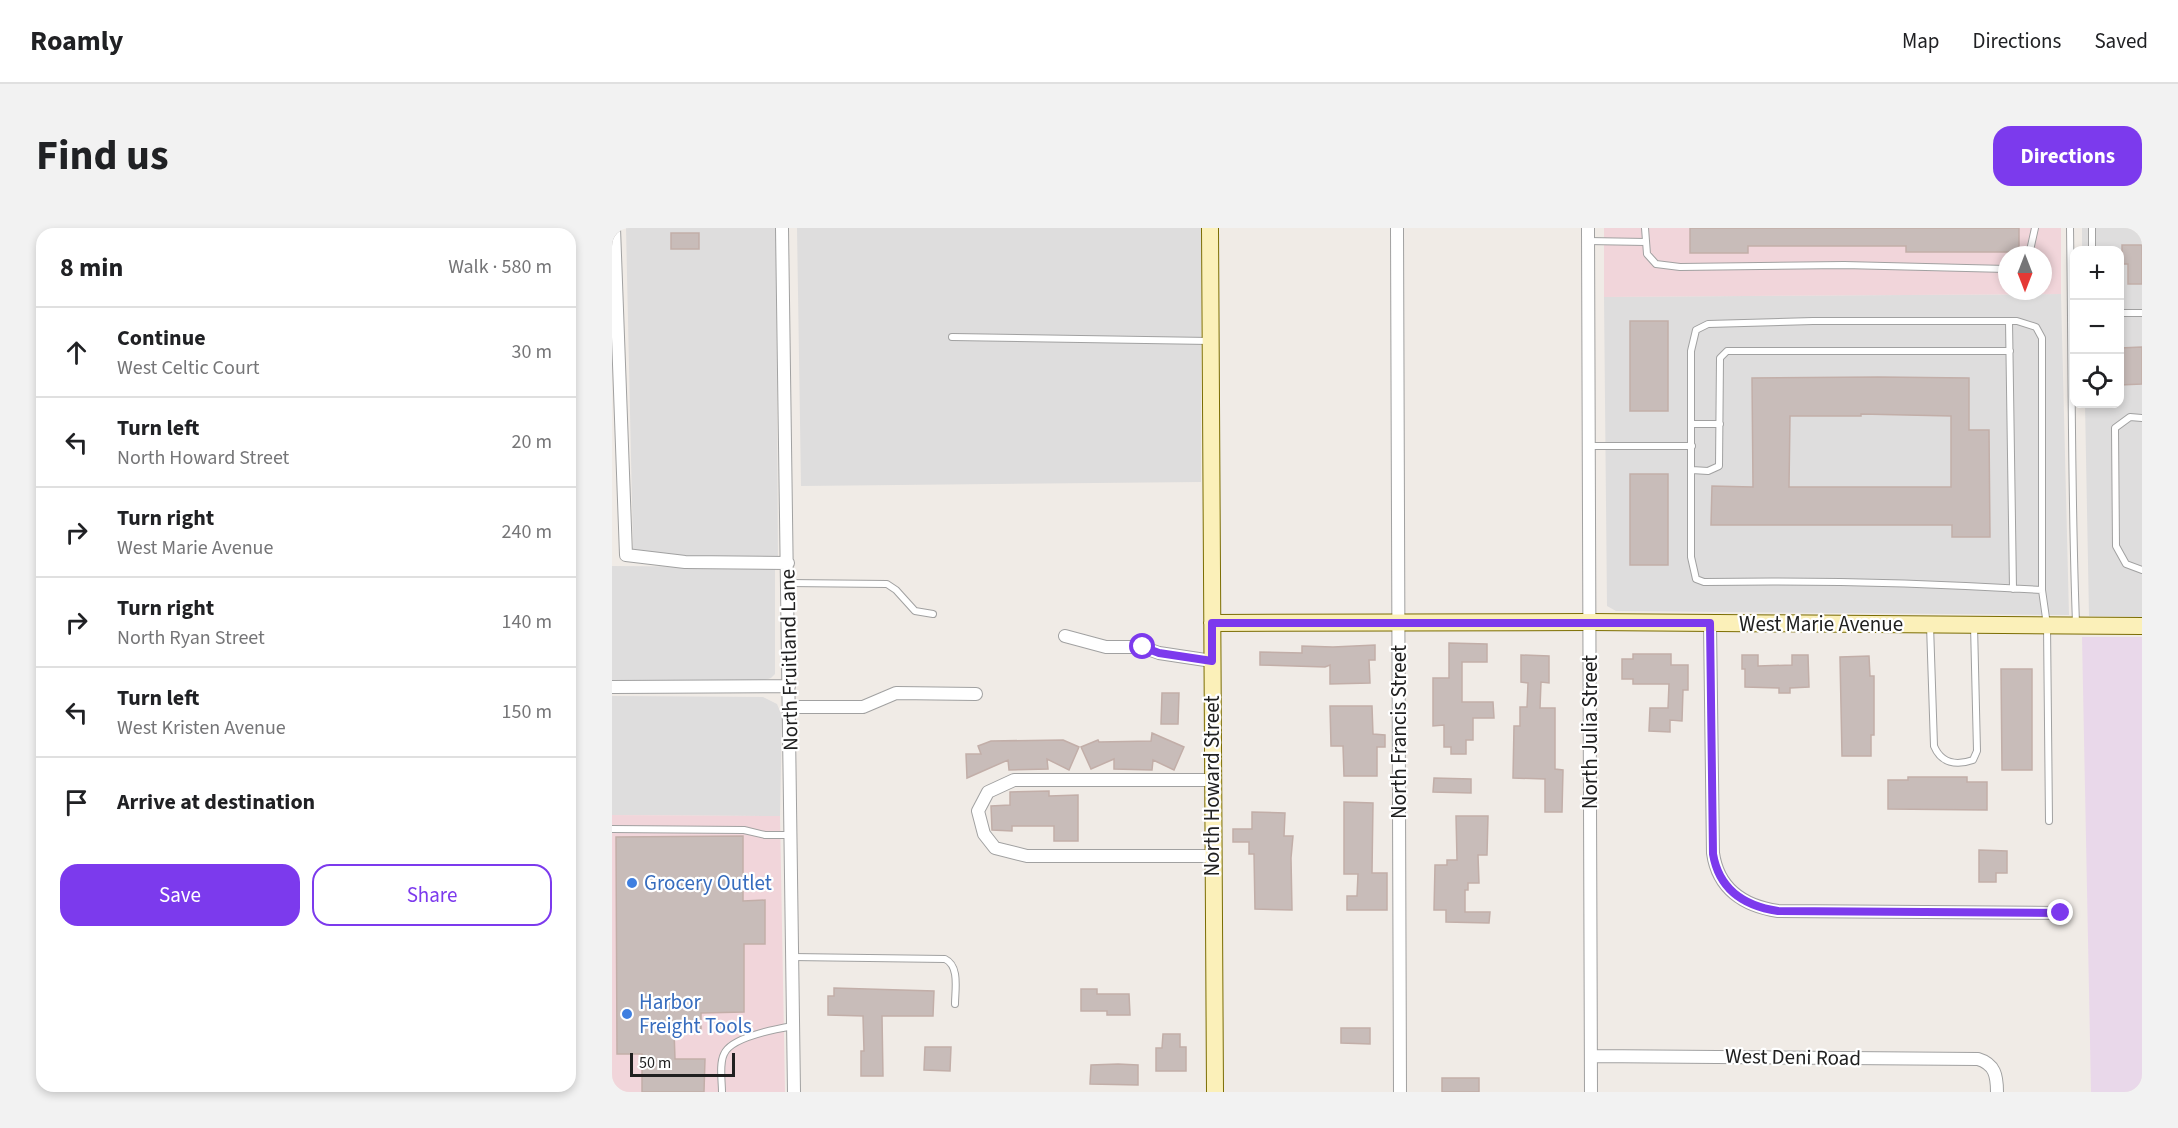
<!DOCTYPE html>
<meta charset="utf-8">
<style>
:root{--surface:#fff;--page:#f2f2f2;--text:#202124;--muted:#757577;--line:#e0e0e0;--accent:#7c3aed}
body{margin:0;font-family:"Source Sans 3",sans-serif;background:var(--page);color:var(--text)}
.controls{position:absolute;right:18px;top:18px;display:grid;overflow:hidden;border-radius:12px;box-shadow:0 3px 9px #0003}
.controls button{width:54px;height:54px;display:grid;place-items:center;padding:0;border:0;border-bottom:2px solid var(--line);background:var(--surface);color:var(--text);font:30px sans-serif}
.compass{position:absolute;left:1386px;top:18px;width:54px;height:54px;border-radius:50%;background:var(--surface);box-shadow:0 3px 9px #0003;rotate:180deg}
.scale{position:absolute;left:18px;bottom:15px;width:105px;box-sizing:border-box;padding-left:6px;border:3px solid #202020;border-top:0;font-size:16px;line-height:21px;white-space:nowrap;color:#202020;-webkit-text-stroke:4px #fff;paint-order:stroke}
.stop{position:absolute;width:18px;height:18px;margin:-14px;border:4px solid #7c3aed;border-radius:50%;background:#fff}
.stop.end{background:#7c3aed;border-color:#fff;box-shadow:0 2px 6px #0008}
.list{margin:0;padding:0;list-style:none}
h2{display:flex;justify-content:space-between;align-items:center;height:78px;margin:0;padding:0 24px;font-size:26px}
h2 small{font-size:20px;font-weight:400;color:var(--muted)}
.list li{display:grid;grid-template-columns:39px 1fr auto;gap:18px;align-items:center;box-sizing:border-box;height:90px;padding:0 24px;border-top:2px solid var(--line)}
.list b{display:block;font-size:22px;white-space:nowrap}
.list p{margin:0;font-size:20px;white-space:nowrap;color:var(--muted)}
.list em{font-size:20px;font-style:normal;color:var(--muted)}
.actions{display:flex;gap:12px;padding:18px 24px}
.actions a{flex:1;padding:14px 0;border:2px solid var(--accent);border-radius:18px;text-align:center;font-size:21px;color:var(--accent)}
.actions .main{background:var(--accent);color:#fff}
.icon{flex:none;width:33px;height:33px;fill:none;stroke:currentColor;stroke-width:2;stroke-linecap:round;stroke-linejoin:round}
.map{position:relative;flex:none;width:1530px;height:864px;overflow:hidden;border-radius:18px}
header{display:flex;align-items:center;gap:36px;box-sizing:border-box;height:84px;padding:0 30px;background:var(--surface);border-bottom:2px solid var(--line)}
header strong{font-size:28px}
nav{display:flex;gap:33px;margin-inline-start:auto;font-size:21px}
.intro{display:flex;align-items:center;justify-content:space-between;box-sizing:border-box;height:144px;padding:0 36px}
h1{margin:0;font-size:42px}
.button{padding:15px 27px;border-radius:18px;background:var(--accent);color:#fff;font-size:21px;font-weight:700}
main{display:flex;gap:36px;padding:0 36px}
aside{flex:1;background:var(--surface);border-radius:18px;box-shadow:0 3px 9px #0003}
.map>svg:first-child{display:block}
</style>
<header>
<strong>Roamly</strong>
<nav><a>Map</a><a>Directions</a><a>Saved</a></nav>
</header>
<div class="intro"><h1>Find us</h1><a class="button">Directions</a></div>
<main>
<aside>
<h2>8 min<small>Walk · 580 m</small></h2>
<ul class="list">
<li><svg class="icon" aria-label="ahead" viewBox="0 0 24 24"><path d="M12 20V5M6 11l6-6 6 6"/></svg><div><b>Continue</b><p>West Celtic Court</p></div><em>30 m</em></li>
<li><svg class="icon" aria-label="left" viewBox="0 0 24 24"><path d="M17 20v-9H6M10 6l-5 5 5 5"/></svg><div><b>Turn left</b><p>North Howard Street</p></div><em>20 m</em></li>
<li><svg class="icon" aria-label="right" viewBox="0 0 24 24"><path d="M7 20v-9h11M14 6l5 5-5 5"/></svg><div><b>Turn right</b><p>West Marie Avenue</p></div><em>240 m</em></li>
<li><svg class="icon" aria-label="right" viewBox="0 0 24 24"><path d="M7 20v-9h11M14 6l5 5-5 5"/></svg><div><b>Turn right</b><p>North Ryan Street</p></div><em>140 m</em></li>
<li><svg class="icon" aria-label="left" viewBox="0 0 24 24"><path d="M17 20v-9H6M10 6l-5 5 5 5"/></svg><div><b>Turn left</b><p>West Kristen Avenue</p></div><em>150 m</em></li>
<li><svg class="icon" aria-label="arrive" viewBox="0 0 24 24"><path d="M6 21V4h12l-3 4 3 4H6"/></svg><div><b>Arrive at destination</b></div></li>
</ul>
<div class="actions"><a class="main">Save</a><a>Share</a></div>
</aside>
<div class="map">
<svg width="1530" height="864" viewBox="0 0 1530 864">
<rect width="100%" height="100%" fill="#f0ebe6"/>
<path fill="#dedddd" d="M14,0h150l2,330 -139,-3 -6,-5z
M185,0h404v254l-400,4z
M1470,0h60v389l-53,-1 -4,-212h35v-154h-38z
M1449,66l8,321 -453,-4 -9,-5 -3,-309z
M0,338l163,1v107l-4,4 -9,3h-150z
M0,468l151,1 14,7 5,12 -2,100 -168,-1z"/>
<path fill="#f1d5da" fill-rule="evenodd" d="M992,0h457v66l-457,3zM1395,27h36v36h-36z
M0,587l168,1 5,276h-173z"/>
<path fill="#e9d8ea" d="M1470,409h60v455h-51z"/>
<path fill="#c8bcb9" stroke="#c2aea8" stroke-width="1.5" fill-rule="evenodd" d="M1078,0h329v24h-113v-6h-158v7h-58z
M59,5h28v16h-28z
M1510,17h20v39h-14v-20h-6z
M1018,93h38v90h-38z
M1530,119v37l-22,1v-37z
M1267,149l90,1v52h20l1,107h-38v-12h-241l1,-39 41,1 -1,-109zM1249,186l90,2v71h-162l1,-71h71z
M1018,246h38v91h-38z
M837,415l38,1v18h-25v40h31l1,16h-21v22h-7v14h-15v-7h-7v-22l-11,1v-48h16z
M763,417v15h-6l1,23 -40,1v-19l-5,2 -65,-2v-13l42,1v-7l31,1z
M1021,426h38v11h17v25h-5l-1,31 -12,-1v12l-21,-1 1,-23h18l1,-24h-36v-5h-11v-20h11z
M909,427l28,1v27l-8,-1 -1,26h15v61l8,1 -1,42h-17v-33l-32,-1 1,-52h6v-19h7l1,-24 -7,-1z
M1130,427h16v11l34,-1v-10h16l1,32 -19,1v5h-11v-5l-34,-1v-18h-3z
M1257,428l1,20h4v59h-3v21h-29l-2,-99z
M1389,441h31v101h-30z
M550,465h17l-1,31h-17z
M718,478h42l1,28 12,1v12h-8v29h-33l-1,-30h-12z
M540,505l32,14 -10,23 -21,-10 -1,10 -38,-1v-10l-23,10 -10,-22 17,-7 1,2 52,-1z
M451,512l16,7 -10,23 -22,-11 1,10 -39,1 -1,-10 -41,18 -1,-24h15l-3,-8 13,-5z
M1296,549h59v5h20v28l-99,-1v-29h20z
M822,550l37,1v14l-38,-1z
M437,563v5l29,-1v46h-24v-15h-42v5l-20,-1 -1,-24 19,-1v-13z
M732,574l29,1 -1,70h15v37h-40v-14h10l1,-22h-14z
M640,584l33,1 -1,23h9l-2,22 1,52 -37,-1 -1,-55h-5v-12h-16v-13h19z
M844,588h32l-1,39h-9l1,28h-11v7h-3v22h25l-1,11 -43,-1v-12h-12l1,-45h12v-5h10z
M131,608v65l22,-1v44h-21v68l-43,1v16l-27,1 1,29h30l-1,33h-62v-38h-25l-1,-217z
M1367,622l28,1v22h-11v9h-17z
M222,760l100,3 -1,25h-51l1,60h-22v-25h3l-1,-35 -35,-1v-19h6z
M469,761h16v5h32l1,21h-23v-4h-26z
M729,800h29v16l-29,-1z
M551,806h17v13h6v24h-30v-23h6z
M313,819h26l-1,24 -26,-1z
M506,836l20,1v20l-48,-1 1,-19z
M830,850h37v14h-37z"/>
<g fill="none" stroke-linecap="round" stroke-linejoin="round">
<defs>
<path id="lane" d="M1033,0l2,26 9,10 24,3 164,-2 163,4
M1458,0c2,132 1,264 6,395
M1480,0v22
M976,13l58,1
M1417,27l6,-27
M1508,85h22
M1397,93l4,268
M340,109l258,4
M1530,190l-12,-1 -15,11 1,118 10,18 16,6
M1080,196h28
M977,218h103
M1080,242l16,1 11,-5 1,-108 7,-7h283
M176,355l99,1 9,6 19,21 18,3
M1430,362c-113,-7 -225,-10 -338,-8l-8,-3 -5,-22v-206l5,-21 12,-6 105,-3h204l19,6 6,11v252l5,35 2,196
M1318,397l4,121c7,17 22,20 39,14l4,-9 -3,-126
M0,601l132,1 21,5h25
M180,729l153,2c15,7 10,31 10,45
M110,864c0,-11 -3,-28 2,-38 7,-17 52,-25 69,-28"/>
<path id="street" d="M2,0l12,327 59,7 103,1
M170,0l12,864
M785,0l3,864
M976,0l3,864
M1098,395l3,230c5,36 31,53 65,58l283,2
M453,408l41,11h36l17,6 53,8
M0,459l177,-1
M177,479h74l33,-14 80,1
M600,552h-198l-26,12 -10,19 6,23 11,14 32,8h185
M979,828l387,3c17,5 19,17 19,33"/>
<path id="secondary" d="M598,0l5,864
M600,395l378,-1 552,4"/>
</defs>
<use href="#lane" stroke="#a1a1a1" stroke-width="8"/>
<use href="#street" stroke="#a1a1a1" stroke-width="14"/>
<use href="#secondary" stroke="#7b6d03" stroke-width="18"/>
<use href="#lane" stroke="#fff" stroke-width="6"/>
<use href="#street" stroke="#fff" stroke-width="12"/>
<use href="#secondary" stroke="#fbf0b9" stroke-width="16"/>
</g>
<g fill="none" stroke-linecap="round" stroke-linejoin="round">
<path stroke="#7c3aed" stroke-width="8" d="M531,419l16,6 53,8v-38h498l3,231c6,35 31,52 65,57l283,2"/>
</g>
<g fill="#3f7fe0" stroke="#fff" stroke-width="2">
<circle cx="20" cy="655" r="6"/>
<circle cx="15" cy="786" r="6"/>
</g>
<g text-anchor="middle" stroke-width="4.5" stroke-linejoin="round" paint-order="stroke">
<g font-size="21" fill="#202020" stroke="#fff">
<text x="1209" y="403">West Marie Avenue</text>
<text transform="translate(177 432) rotate(-91)" y="7">North Fruitland Lane</text>
<text transform="translate(787 504) rotate(-90)" y="7">North Francis Street</text>
<text transform="translate(978 504) rotate(-90)" y="7">North Julia Street</text>
<text transform="translate(600 558) rotate(-90)" y="7">North Howard Street</text>
<text transform="translate(1181 829) rotate(1)" y="7">West Deni Road</text>
</g>
<g font-size="21" fill="#366cbe" stroke="#fff" text-anchor="start">
<text x="32" y="662">Grocery Outlet</text>
<text x="27" y="781">Harbor<tspan x="27" dy="24">Freight Tools</tspan></text>
</g>
</g>
</svg>
<div class="controls">
<button>+</button>
<button>−</button>
<button><svg class="icon" aria-label="locate" viewBox="0 0 24 24"><circle cx="12" cy="12" r="6"/><path d="M12 2v4M12 18v4M2 12h4M18 12h4"/></svg></button>
</div>
<svg class="compass" viewBox="-18 -18 36 36"><path d="M0-13l5 13h-10z" fill="#e53935"/><path d="M0 13l5-13h-10z" fill="#757577"/></svg>
<div class="scale">50 m</div>
<div class="stop" style="left:531px;top:419px"></div>
<div class="stop end" style="left:1449px;top:685px"></div>
</div>
</main>
